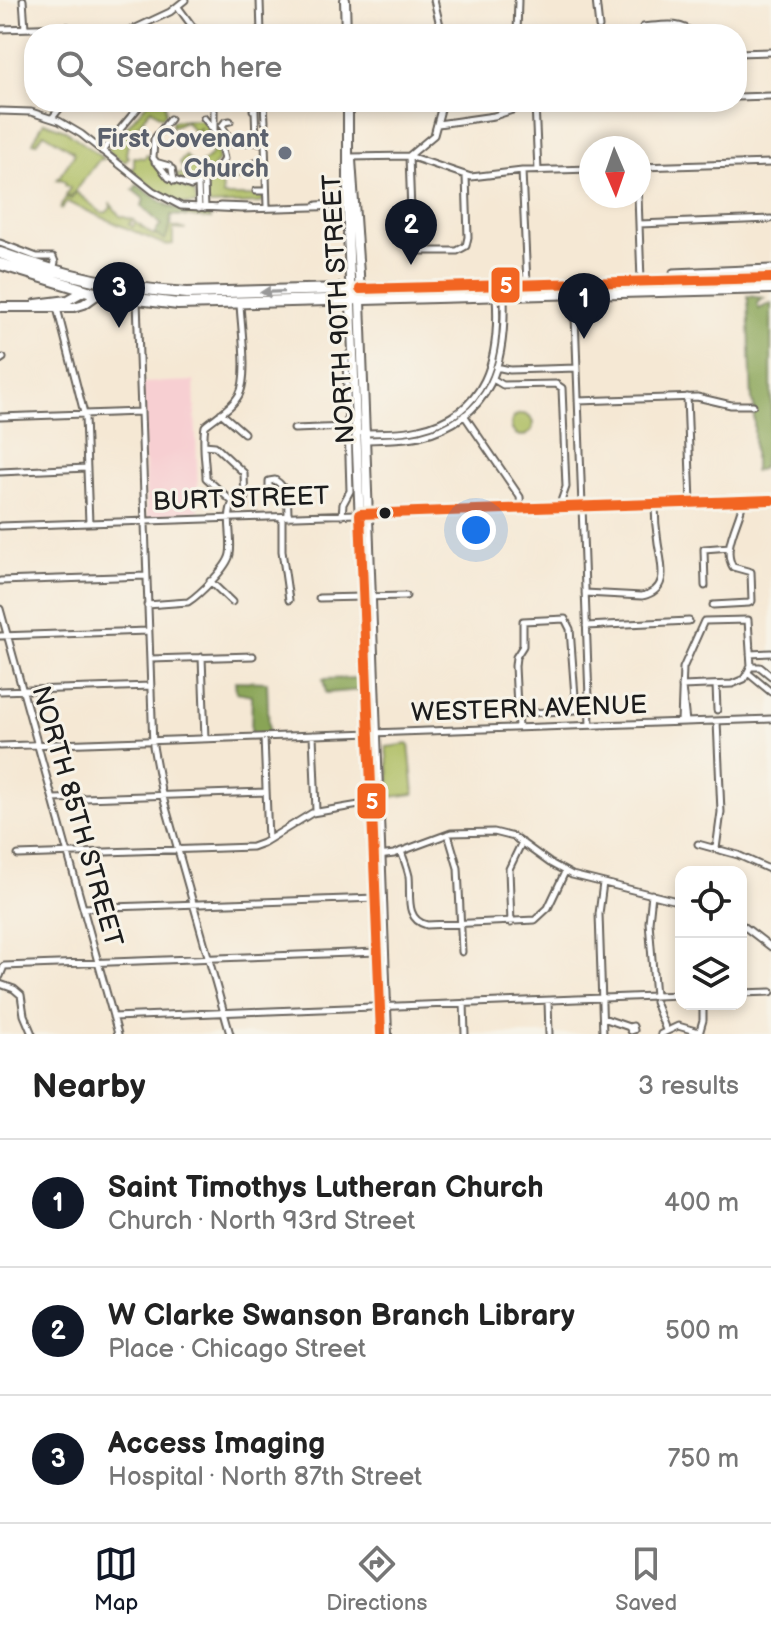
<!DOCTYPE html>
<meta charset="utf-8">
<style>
:root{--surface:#fff;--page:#f6f6f6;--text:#222;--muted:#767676;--line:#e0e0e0;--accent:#111827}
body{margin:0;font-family:"Balsamiq Sans",sans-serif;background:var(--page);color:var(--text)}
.controls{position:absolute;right:24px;bottom:24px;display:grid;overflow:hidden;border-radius:16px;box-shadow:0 4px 12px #0003}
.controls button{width:72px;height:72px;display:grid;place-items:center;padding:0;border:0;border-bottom:2px solid var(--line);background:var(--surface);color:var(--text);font:40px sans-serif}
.compass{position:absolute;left:579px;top:136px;width:72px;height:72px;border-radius:50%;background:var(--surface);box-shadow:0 4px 12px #0003;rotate:178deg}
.you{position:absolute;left:476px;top:530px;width:28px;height:28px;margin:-20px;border:6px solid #fff;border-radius:50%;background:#1a73e8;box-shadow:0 0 0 12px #1a73e833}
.badge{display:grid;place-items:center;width:52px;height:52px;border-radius:50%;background:var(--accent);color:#fff;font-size:26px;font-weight:700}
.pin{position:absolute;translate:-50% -66px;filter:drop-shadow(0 2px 4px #0008)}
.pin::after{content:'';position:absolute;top:42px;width:28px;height:24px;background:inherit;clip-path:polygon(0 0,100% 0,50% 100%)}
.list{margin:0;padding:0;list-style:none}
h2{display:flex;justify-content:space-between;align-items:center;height:104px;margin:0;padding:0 32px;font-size:34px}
h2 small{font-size:26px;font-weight:400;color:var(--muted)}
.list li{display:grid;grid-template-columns:52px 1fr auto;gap:24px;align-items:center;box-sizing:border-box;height:128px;padding:0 32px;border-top:2px solid var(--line)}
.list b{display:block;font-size:30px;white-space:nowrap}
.list p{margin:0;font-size:26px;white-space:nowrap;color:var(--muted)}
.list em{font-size:26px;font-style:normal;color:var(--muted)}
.icon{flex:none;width:44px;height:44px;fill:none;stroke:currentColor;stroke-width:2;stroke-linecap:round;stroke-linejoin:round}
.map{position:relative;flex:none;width:771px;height:1034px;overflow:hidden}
.search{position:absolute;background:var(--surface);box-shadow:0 4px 12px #0003;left:24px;right:24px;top:24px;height:88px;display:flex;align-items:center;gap:20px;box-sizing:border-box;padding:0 28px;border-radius:32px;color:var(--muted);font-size:30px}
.sheet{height:488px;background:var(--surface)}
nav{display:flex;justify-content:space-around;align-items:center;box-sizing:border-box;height:112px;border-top:2px solid var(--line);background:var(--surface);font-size:22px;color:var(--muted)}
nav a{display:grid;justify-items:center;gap:4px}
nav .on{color:var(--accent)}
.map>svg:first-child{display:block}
</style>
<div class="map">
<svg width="771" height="1034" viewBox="0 0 771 1034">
<rect width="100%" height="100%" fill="#f7f3e8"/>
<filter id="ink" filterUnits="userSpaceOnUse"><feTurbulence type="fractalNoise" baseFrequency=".0125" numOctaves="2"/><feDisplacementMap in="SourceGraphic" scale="16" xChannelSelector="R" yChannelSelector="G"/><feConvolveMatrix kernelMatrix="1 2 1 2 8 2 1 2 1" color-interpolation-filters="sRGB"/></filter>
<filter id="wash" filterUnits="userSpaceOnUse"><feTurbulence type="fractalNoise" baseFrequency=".006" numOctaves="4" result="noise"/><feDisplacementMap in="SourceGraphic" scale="32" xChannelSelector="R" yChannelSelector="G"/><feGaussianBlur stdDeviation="1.8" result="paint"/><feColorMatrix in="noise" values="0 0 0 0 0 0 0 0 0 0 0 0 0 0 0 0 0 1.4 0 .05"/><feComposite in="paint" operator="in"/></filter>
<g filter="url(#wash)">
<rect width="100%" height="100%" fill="#f5e8d4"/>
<path fill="#f7cfd2" d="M194,381l5,136 -52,2 -6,-136z"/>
<path fill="#acbc5f" stroke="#646c3e" stroke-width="2" d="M168,102l-3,1 1,10 -4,4 -11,-8 -22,27 -3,19 3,2 -4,5 -15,-9 -2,-4 39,-46z
M177,120h25l6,5 -2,4 7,11 6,19 -8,11 3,3c-12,9 -22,12 -36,7l-5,-11 5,6 6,-2 -4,-11 6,-6 11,12 16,-15 -17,-19 5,-7 -6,5 -10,-11 -13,6v-6z
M44,122l21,8 39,29 -5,1 -29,38 -4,-3 4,-7 -5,-3 1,-2 -5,-4 -4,1 17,-25 -1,-4 -29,-18 -7,10 -4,-1z
M146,155l4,1c8,21 25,28 44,36l3,11c-23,8 -51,-21 -67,-34l4,-1v-11l11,1z
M219,176h23v4h-20l1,16h32l1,-3h7l1,7 -5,3 -49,2 -3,-4v-16z
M137,185c24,19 43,28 73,28l1,6 -40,-4v11l15,4 -13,-1v15l-8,1 -98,-43 -5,7 -2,-1 6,-11 5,2 5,-7 26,21 5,-1 4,-5 -1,-4 10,13 14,4 -5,4 4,3 2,-5 18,13 8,-10 -19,-19 2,-7 -11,-9z
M511 425a11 11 0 1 1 22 0a11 11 0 1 1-22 0Z
M409,744l5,50 -23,3 -5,-50z"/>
<path fill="#89a456" stroke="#526039" stroke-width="2" d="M137,185l32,22 17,5v4l-15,-1 -1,12 -5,13 -11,-6 7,-9 -19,-19 2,-7 -11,-9z
M748,296l16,2 -7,5 2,6 12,-6v119l-8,46 -9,3v-65l-2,-4z
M362,678v12l-36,3 -3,-14z
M235,681l32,1 2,52h-18l1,-39 -16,-3z"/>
</g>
<g filter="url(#ink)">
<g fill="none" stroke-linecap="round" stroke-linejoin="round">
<defs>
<path id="minor" d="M23,0l2,28
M260,0l1,34
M434,0l8,34
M596,0l3,27
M178,7l20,27
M643,27c16,-1 39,-7 50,7
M0,29l68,-2 20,7
M123,34l47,-22 15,-12
M517,34l1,-34
M737,53l34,-1
M737,97l34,-1
M214,102v27
M264,102l1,20
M443,102l-9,33 -25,21 3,85 6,10h39l9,-5 2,-9 -2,-61
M535,103l3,68
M253,110h2l1,31
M0,111l31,1 28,9 22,13 72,57 28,15 60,3 106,-3
M52,118l13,-16
M170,119l-16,20 -1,19 16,20 22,8 22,-10 11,-17 -5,-22 -15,-19
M438,124l56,-8 37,-12 69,-2
M227,142l1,-6 -6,-10 3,-4 5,-1
M221,143l44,-1 2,65
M102,151l41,-49
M350,157l59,-1 62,21 51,-6 69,-2
M155,162l14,4
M255,163h11
M639,167l132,-4
M172,169l2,12
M218,171l17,2
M522,171l5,113
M204,182l1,26
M198,185l1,23
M256,191h10
M638,196l3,85
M317,205l34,-2
M220,206l30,1
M639,224l132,-5
M0,243l37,14h16l2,5 -2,9
M673,272l98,-4
M137,301l16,445 8,44 69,244
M56,304l29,113 4,106
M575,315l15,410
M0,360l3,-2
M496,367l14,3 67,-2
M493,379l10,6 53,-1 6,4 4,99 -7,20
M687,397l4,106
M578,401l119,-4 34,8h22
M221,413l23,20
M464,415l56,82 1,11
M0,417l140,-5
M294,429l54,-2
M362,433c19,-1 38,1 57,-4 68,-15 81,-71 77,-132
M365,440c18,-1 37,0 55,-4 73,-18 86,-74 84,-139
M204,445l11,1 29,27 1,32h-9l-30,-27v-3c-1,-16 -4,-33 -1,-49 10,-9 27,-18 34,-31 10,-18 2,-68 1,-91
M0,472l87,-4
M286,493l-17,-6v-6l6,-1c13,8 13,22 13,37
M342,515l1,-11 7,-13 -4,-133 6,-7
M282,517v34l7,49
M0,526l771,-26
M0,581l146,-5
M210,581l22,21
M705,586l-1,-37 26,-2
M585,593l57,3c29,-6 19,-32 16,-53 -2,-13 -3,-26 -3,-39
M319,598l87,-2
M147,605l41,-3c11,-7 40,-35 42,-48 3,-17 -5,-36 3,-52
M713,605l36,-2 3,-2 -1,-29 -18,-5c-12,-19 7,-46 10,-66
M0,609l118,425
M586,626l103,-5
M0,636l148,-5
M750,654l21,-1
M202,657l3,82
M150,659l103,-3
M750,667h10l11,9
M748,673l23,19
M716,685l1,25
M682,687l4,35
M0,691l151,-5
M517,714l59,-4 -6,-81 -5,-10 -42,2v25l-7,11 -1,9 3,62
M681,722l2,-54 21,-47 44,-1 3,46 -7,13 -12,5 -50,2
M313,735l3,76
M264,737l4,103
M0,746l771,-27
M53,799l213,-7
M448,834l10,34 4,84
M698,844l40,11 33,15
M716,849l5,-37 -4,-91
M401,851c3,9 6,16 8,25 2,18 -5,44 18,49l108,-5 13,-12 17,-36
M18,855l234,-8 11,-4 49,-30 59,-10
M378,856l16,-2 57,-21 43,-1 20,5 36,26 22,12 109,27
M603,883l-4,31 4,120
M652,894l-3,28 6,74
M83,908l294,-10
M511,923l-2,-54 13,-27
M741,924l30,23
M0,976l4,-10 373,-14
M0,984l14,5 7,6 3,20 8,19
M741,993l30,-1
M548,1001l1,33
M655,1002l11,28
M464,1003l1,31
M113,1017l568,-22
M603,1018l26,9 2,4 3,-1 -1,-4 -4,1
M661,1034l17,-8 21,6
M699,1034l4,-14v-16"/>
<path id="major" d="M345,0l1,34
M348,102v129l33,803
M351,160l8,114 28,760
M36,304l32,-4 16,-9
M0,307h74l10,-3 14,-10"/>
<path id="highway" d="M0,253c61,22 122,36 187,40l584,-15
M0,264l98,30 80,10 593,-16
M575,316l4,-14 9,-6"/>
</defs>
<use href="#minor" stroke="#68635c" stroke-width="9"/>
<use href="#major" stroke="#68635c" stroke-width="12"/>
<use href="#highway" stroke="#68635c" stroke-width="14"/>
<use href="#minor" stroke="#fff" stroke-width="5"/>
<use href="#major" stroke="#fff" stroke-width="8"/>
<use href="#highway" stroke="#fff" stroke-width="10"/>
<defs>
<path id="bus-1" d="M360,289l411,-11
M381,1034l-21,-520 411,-14"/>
</defs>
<use href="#bus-1" stroke="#f7f3e8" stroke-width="16"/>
<use href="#bus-1" stroke="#f26522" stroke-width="10"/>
</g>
<defs><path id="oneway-solid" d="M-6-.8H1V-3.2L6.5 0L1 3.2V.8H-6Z" transform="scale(2)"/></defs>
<use fill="#999" href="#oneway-solid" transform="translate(272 292) rotate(178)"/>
</g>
<circle fill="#6b7280" stroke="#f7f3e8" stroke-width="3" cx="285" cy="153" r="8"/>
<circle fill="#1c1c1c" stroke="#f7f3e8" stroke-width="3" cx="385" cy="513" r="7"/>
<g text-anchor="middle" stroke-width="6" stroke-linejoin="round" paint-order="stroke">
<g font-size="26" font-weight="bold" fill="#5b616d" stroke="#f7f3e8" text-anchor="end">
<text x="269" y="147">First Covenant<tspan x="269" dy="30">Church</tspan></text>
</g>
<g font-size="26" fill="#1c1c1c" stroke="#f7f3e8">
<text transform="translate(338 309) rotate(-93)" y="9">NORTH 90TH STREET</text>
<text transform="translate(241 498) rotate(-2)" y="9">BURT STREET</text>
<text transform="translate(529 708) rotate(-2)" y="9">WESTERN AVENUE</text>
<text transform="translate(78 816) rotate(74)" y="9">NORTH 85TH STREET</text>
</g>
</g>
<g stroke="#f7f3e8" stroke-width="3">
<rect x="490" y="266" width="31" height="38" rx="8" fill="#f26522"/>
<rect x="356" y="782" width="31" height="38" rx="8" fill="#f26522"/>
</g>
<g font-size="22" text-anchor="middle" font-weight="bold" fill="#fff">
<text x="506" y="293">5</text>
<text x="372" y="809">5</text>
</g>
</svg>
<div class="controls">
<button><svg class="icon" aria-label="locate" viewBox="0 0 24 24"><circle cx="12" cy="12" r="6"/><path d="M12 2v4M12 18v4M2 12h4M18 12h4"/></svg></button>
<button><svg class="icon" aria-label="layers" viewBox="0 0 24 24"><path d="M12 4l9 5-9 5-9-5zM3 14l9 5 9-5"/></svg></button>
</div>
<svg class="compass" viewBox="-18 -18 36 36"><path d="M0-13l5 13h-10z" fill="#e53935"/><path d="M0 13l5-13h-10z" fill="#767676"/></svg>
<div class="you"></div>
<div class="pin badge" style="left:584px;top:339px">1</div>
<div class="pin badge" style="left:411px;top:265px">2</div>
<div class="pin badge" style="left:119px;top:328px">3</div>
<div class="search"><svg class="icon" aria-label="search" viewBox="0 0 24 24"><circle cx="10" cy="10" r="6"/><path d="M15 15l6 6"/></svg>Search here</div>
</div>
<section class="sheet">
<h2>Nearby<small>3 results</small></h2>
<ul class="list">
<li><span class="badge">1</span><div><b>Saint Timothys Lutheran Church</b><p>Church · North 93rd Street</p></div><em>400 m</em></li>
<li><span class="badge">2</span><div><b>W Clarke Swanson Branch Library</b><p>Place · Chicago Street</p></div><em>500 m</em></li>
<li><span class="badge">3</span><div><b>Access Imaging</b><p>Hospital · North 87th Street</p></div><em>750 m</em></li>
</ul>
</section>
<nav>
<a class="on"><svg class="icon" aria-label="map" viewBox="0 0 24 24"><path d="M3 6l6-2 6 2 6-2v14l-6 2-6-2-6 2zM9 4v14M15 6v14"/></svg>Map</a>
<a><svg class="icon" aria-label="directions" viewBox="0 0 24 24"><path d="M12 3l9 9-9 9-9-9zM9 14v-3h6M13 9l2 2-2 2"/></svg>Directions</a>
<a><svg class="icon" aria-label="saved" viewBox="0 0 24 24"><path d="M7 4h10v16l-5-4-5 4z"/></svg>Saved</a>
</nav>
